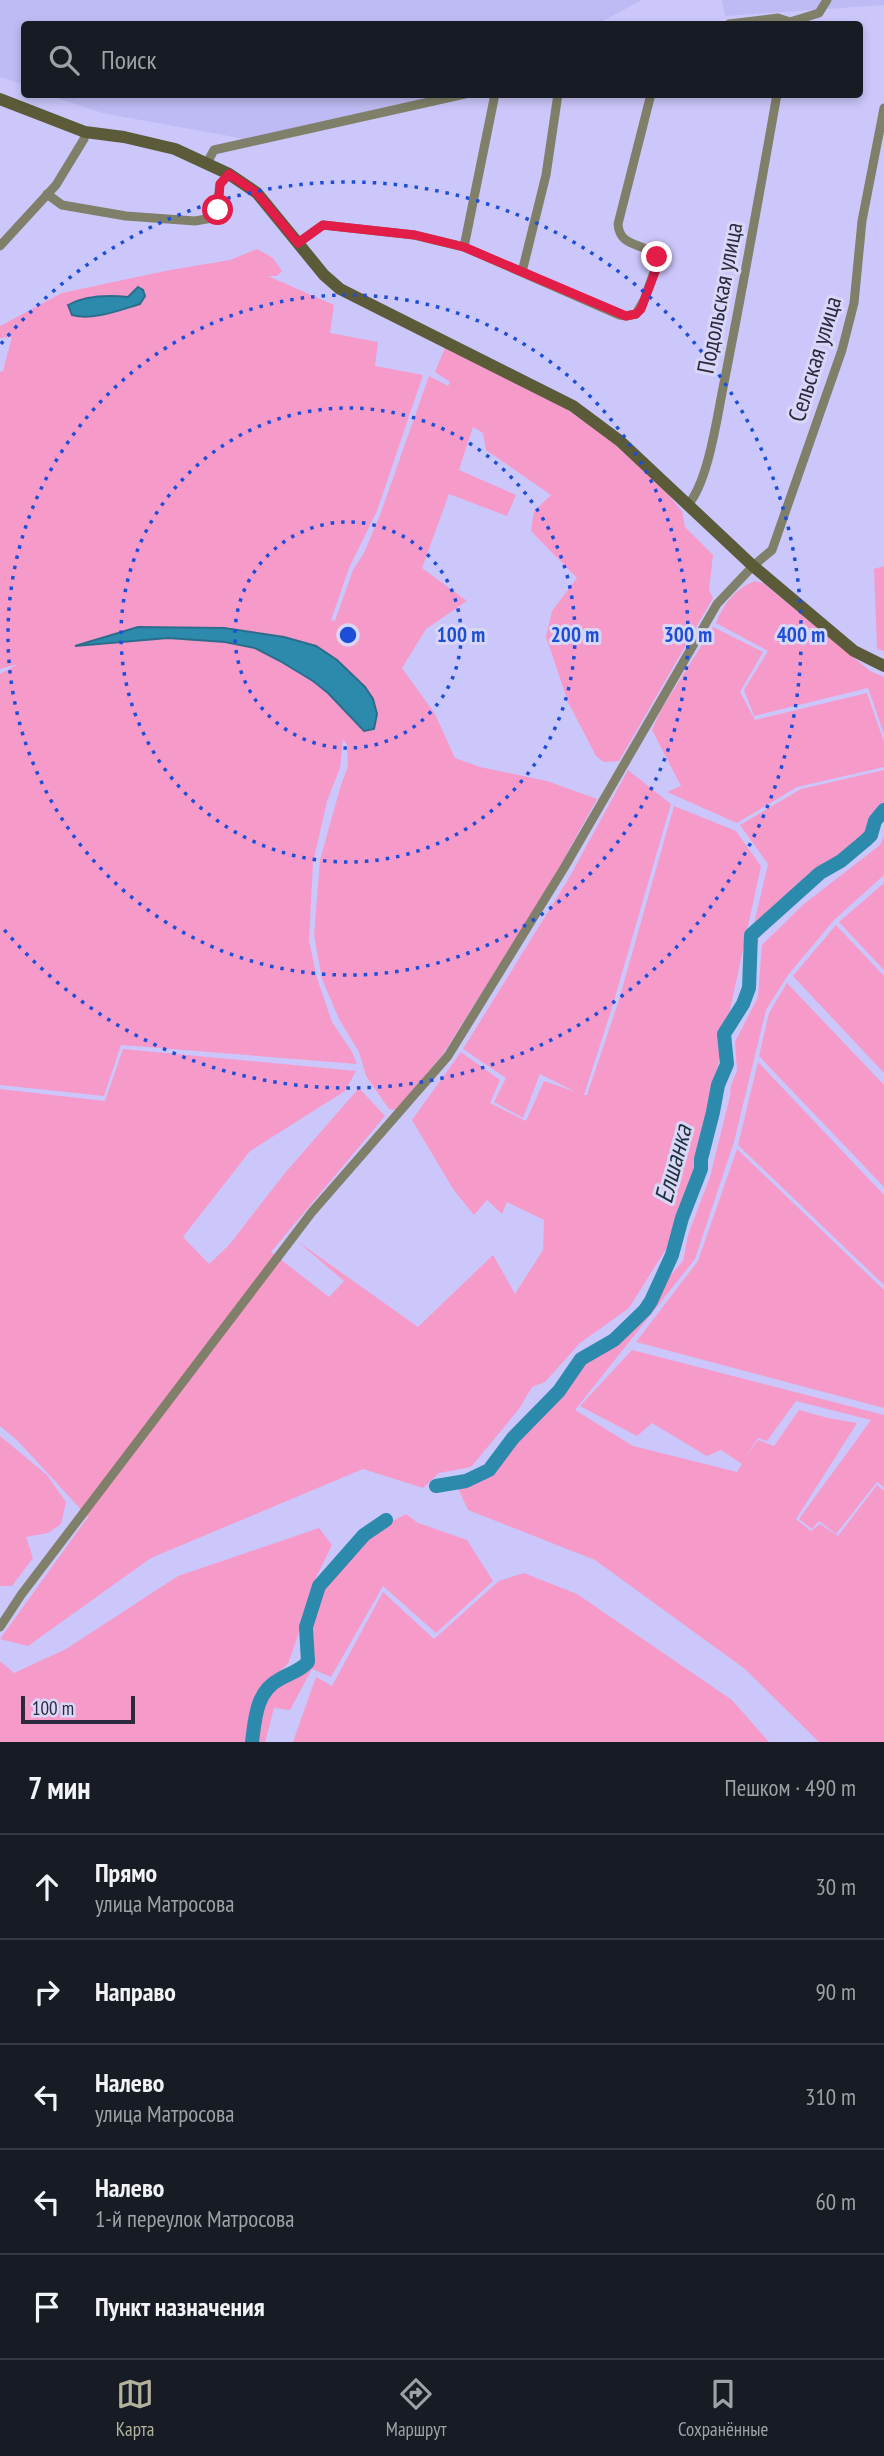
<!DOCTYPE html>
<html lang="ru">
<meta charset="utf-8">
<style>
:root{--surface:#171b24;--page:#242831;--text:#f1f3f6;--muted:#9ea1a6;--line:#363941;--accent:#b2b29d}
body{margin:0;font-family:"PT Sans Narrow",sans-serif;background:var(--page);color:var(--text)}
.scale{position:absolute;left:21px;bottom:18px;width:114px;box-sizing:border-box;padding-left:7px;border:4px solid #2b293d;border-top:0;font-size:19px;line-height:24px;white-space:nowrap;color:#2b293d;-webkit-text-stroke:5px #d9d7f7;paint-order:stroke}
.stop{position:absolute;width:21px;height:21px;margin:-16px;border:5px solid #e11d48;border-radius:50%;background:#fff}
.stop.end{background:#e11d48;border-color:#fff;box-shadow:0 2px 7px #0008}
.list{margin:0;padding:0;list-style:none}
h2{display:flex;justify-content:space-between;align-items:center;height:91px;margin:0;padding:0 28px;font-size:30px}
h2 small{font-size:23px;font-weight:400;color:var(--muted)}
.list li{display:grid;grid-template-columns:46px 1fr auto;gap:21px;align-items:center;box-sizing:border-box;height:105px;padding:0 28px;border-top:2px solid var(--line)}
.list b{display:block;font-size:26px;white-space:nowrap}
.list p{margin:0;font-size:23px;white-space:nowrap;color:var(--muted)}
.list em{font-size:23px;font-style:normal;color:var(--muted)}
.icon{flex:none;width:38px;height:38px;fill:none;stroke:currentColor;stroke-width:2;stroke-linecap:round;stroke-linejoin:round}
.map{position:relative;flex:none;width:884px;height:1742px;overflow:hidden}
.search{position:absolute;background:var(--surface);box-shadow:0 4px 10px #0003;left:21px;right:21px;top:21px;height:77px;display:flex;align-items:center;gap:18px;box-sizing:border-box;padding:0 24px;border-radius:7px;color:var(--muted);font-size:26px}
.sheet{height:616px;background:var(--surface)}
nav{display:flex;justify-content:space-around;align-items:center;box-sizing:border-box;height:98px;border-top:2px solid var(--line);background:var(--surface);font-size:19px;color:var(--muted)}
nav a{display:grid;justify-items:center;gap:4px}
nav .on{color:var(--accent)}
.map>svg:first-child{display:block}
</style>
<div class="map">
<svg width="884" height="1742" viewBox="0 0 884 1742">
<rect width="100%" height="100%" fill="#cbc7fb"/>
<path fill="#bebaf3" d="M0,0h642l-45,24h-573v61l-24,-8z
M722,0h162v5l-159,11z
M49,95h401l-199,45 -149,-27z"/>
<path fill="#f69aca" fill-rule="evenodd" d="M257,249l16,9 9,13 -5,5h-9l66,29 -4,28 48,9 -3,24 48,9 -46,136 -28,57 -18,52 4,1 18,-51 11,-17 16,-38 49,-139 19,10 2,-4 -15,-10 10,-24 120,60 43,30 56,52 18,21 3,16 28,28 -4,35 4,8 -94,163 -15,1 -8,-6 -28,-54 -22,-65 6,-26 25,-33 -46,-47 3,-20 17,-16 -65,-45 -3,-17 -10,-6 -14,43 57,25 -9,21 -58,-22 -27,74 45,33 -41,28 -24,39 33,46 20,44 25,9 67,14 50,18 -48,87 -106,168 -47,56 -7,-1 -23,-33 -7,-24 -20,-33 -17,-40 -8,-44 6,-75 21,-75 7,-19 -1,-21 -4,-6 -3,29 -13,33 -14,62 -4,78 8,37 15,44 20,30 5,12 -236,-19 -17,51 -104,-11v-411l18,-10 -18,5v-297l3,-1 9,-34 -12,1v-12l62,-33 108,-23 60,-10zM138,627l86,1 60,9 32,9 48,85 -36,-38 -15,-12 -33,-21 -25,-12 -30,-6 -57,-4 -89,7z
M884,566v85l-7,-2 -3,-80z
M755,581l8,2 107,88 14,6v57l-16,-46 -114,28 -10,-26 24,-39 -52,-28c8,-20 19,-34 39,-42z
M713,627l50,25 -23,40 15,28 112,-27 17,49v25l-87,20 -60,36 -70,-31 14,-6 -29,-56 9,-20z
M628,770l43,34 -60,207 -27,84h3l31,-92 56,-197 62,25 25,35 -72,334 -16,38 -44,70 -49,35 -35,39 -13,5 -13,22 -48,58 -32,6 -16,15 -60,-19 -212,89 -123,88 -28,-7 88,-122 -71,-77 -17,-14v-337l105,12 18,-52 233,22 -11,20 -95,60 -67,86 26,27 20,-19 56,-72 74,-85 26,28 -114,136 58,45 15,-16 -47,-40 121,86 75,-72 22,39 28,-44 1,-30 -37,-18 -5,12 -15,-14 -13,15 -21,-26 -41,-69 49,-68 39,28 -10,23 36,18 18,-40 32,11 -36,-18 -17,44 -29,-16 12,-24 -43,-29 106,-171z
M884,770c0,14 0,32 0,46 -6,24 -29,42 -50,51l-83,70 17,-73 -28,-39 61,-36z
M884,836v39l-50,45 -46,55 -22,35 -32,132 -39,117 -120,151 58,36 104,26 5,-8 -21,-14 -14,6 -55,-33 -15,13 -57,-30 52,-56 252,65v72l-7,-5 -41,52 -17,-13 -7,8 -13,-10 72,-99 -75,-19 -29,40 -9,-3 -14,21 14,-19 16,6 25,-36 29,8 29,5 -61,96 15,12 9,-7 18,12 39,-51 7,6v251h-65l-74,-73 -150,-109 -127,-50 -12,-26 17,-1 28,-19 32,-42 16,-12 25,-30 10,-18 9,-8 14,-7 12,-9 32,-30 11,-23 21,-24 5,-26 22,-58 20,-81 1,-11 6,-14 -2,-29 23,-45 4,-52 42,-41 76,-59z
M884,883v87l-45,-48z
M836,925l48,51v97l-91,-97z
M787,983l97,102v102l-125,-131 10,-43z
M758,1062l126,133v90l-146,-140z
M737,1149l147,141v118l-248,-66 62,-81z
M0,1436l47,39 19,27 -5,22 -13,9 -22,4 7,21 -21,28h-12z
M406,1514l12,9 49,17 26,41 -57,52 -53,-47 -52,91 -19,-8 -22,41 -16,-2 -9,34h-8c5,-21 6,-47 25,-61 11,-8 22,-11 32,-22 1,-15 -2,-29 0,-43 5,-25 14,-33 30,-51 24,-26 29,-34 62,-51z
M319,1528l13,17 -19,39 -10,37 -15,43 -18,15 -19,30 -5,33h-246v-81l14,12 52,-24 112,-73z
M524,1573l53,21 155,106 37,42h-476l23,-65 16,9 51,-94 51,47 65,-58z"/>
<path fill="#2c8aad" stroke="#2c6d8b" stroke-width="2" d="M138,287l5,3 2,6 -5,8c-20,6 -48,17 -68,11l-4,-10c18,-10 40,-10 60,-8z
M138,627l86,1 60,9 32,9 21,14 28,27 8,12 4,15 -3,15 -10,2 -36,-38 -15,-12 -33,-20 -25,-13 -30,-6 -57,-4 -93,8z"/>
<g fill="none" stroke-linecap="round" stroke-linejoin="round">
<path stroke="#2c8aad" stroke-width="14" d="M436,1486l30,-5 23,-11 24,-32 46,-47 22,-32 33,-19 31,-30 6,-9 21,-46 10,-37 19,-49v-10l12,-47 5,-27 9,-21 -3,-30 19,-30 6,-16 2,-53 69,-62 21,-12 25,-21 5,-5 4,-14 9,-11
M252,1742c3,-23 4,-51 28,-63 10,-6 20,-8 28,-17l-2,-35 13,-41 45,-51 22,-15"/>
<path stroke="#80806a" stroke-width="9" d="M729,24l49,-6 12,4 29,-9 8,-13
M207,163l7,-13 251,-56
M47,194l15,11 64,11 69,5 17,-3 4,-3 4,-31 9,-10
M298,243l25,-18 91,10 50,12 155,68 7,1 10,-2 8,-14 14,-39c-9,-21 -38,-10 -40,-37l33,-130
M0,246l56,-61 28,-46 1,-7
M464,247l31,-153
M522,272l24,-97 12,-81
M688,505c21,-25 29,-89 36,-122 19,-96 36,-192 53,-289
M0,1627l21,-32 291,-383 136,-156 116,-188 153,-264 36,-38 19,-16 70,-200 12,-47 8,-82 22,-113"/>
<path stroke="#5b5b3a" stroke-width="12" d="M0,99l85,33 39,5 51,12 54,25 28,19 67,82 16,14 233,117 47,35 133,125 101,85 30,15"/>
</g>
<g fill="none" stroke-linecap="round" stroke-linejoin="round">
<path stroke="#e11d48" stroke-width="9" d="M218,210l2,-26 9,-10 28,19 41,50 25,-18 92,10 49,12 162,69 10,-2 5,-5 17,-45 -1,-7"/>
</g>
<g fill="none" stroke="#1d4ed8" stroke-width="3.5" stroke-dasharray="3.5 7">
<circle cx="348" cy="635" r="113"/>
<circle cx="348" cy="635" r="227"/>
<circle cx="348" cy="635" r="340"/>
<path d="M1 344A453 453 0 1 1 1 926"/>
</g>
<g text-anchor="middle" stroke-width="6" stroke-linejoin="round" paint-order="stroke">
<g font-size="24" fill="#2b293d" stroke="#d9d7f7">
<text transform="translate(720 298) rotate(-79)" y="8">Подольская улица</text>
<text transform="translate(815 359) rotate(-73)" y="8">Сельская улица</text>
</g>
<g font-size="26" font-style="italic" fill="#1d323b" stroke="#d9d7f7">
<text transform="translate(673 1164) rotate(-75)" y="9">Елшанка</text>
</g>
</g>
<circle cx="348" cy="635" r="10" fill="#1d4ed8" stroke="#d9d7f7" stroke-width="3.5"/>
<g font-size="21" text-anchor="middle" font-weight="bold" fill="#1d4ed8" stroke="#d9d7f7" stroke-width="6" stroke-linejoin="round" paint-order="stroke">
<text x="461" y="642">100 m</text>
<text x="575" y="642">200 m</text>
<text x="688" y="642">300 m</text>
<text x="801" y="642">400 m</text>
</g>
</svg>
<div class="scale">100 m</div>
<div class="stop" style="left:218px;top:210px"></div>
<div class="stop end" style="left:657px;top:257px"></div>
<div class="search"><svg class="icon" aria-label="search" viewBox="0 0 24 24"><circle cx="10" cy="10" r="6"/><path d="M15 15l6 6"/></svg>Поиск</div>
</div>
<section class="sheet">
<h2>7 мин<small>Пешком · 490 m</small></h2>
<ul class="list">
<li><svg class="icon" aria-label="ahead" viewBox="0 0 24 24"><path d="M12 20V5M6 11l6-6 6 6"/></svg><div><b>Прямо</b><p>улица Матросова</p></div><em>30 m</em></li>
<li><svg class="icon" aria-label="right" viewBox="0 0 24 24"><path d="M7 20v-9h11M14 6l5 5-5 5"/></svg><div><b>Направо</b></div><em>90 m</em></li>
<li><svg class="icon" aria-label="left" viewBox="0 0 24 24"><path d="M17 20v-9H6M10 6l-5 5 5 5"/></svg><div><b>Налево</b><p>улица Матросова</p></div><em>310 m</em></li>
<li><svg class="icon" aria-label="left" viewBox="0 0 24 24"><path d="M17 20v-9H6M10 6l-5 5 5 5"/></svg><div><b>Налево</b><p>1-й переулок Матросова</p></div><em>60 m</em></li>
<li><svg class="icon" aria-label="arrive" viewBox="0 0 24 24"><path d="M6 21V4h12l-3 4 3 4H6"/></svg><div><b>Пункт назначения</b></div></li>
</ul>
</section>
<nav>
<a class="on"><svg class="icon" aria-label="map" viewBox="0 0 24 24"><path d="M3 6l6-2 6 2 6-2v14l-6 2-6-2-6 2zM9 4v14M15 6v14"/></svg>Карта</a>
<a><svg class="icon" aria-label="directions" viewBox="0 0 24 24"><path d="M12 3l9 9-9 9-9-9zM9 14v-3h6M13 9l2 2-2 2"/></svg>Маршрут</a>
<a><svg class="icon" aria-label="saved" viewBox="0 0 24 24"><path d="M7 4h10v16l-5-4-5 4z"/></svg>Сохранённые</a>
</nav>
